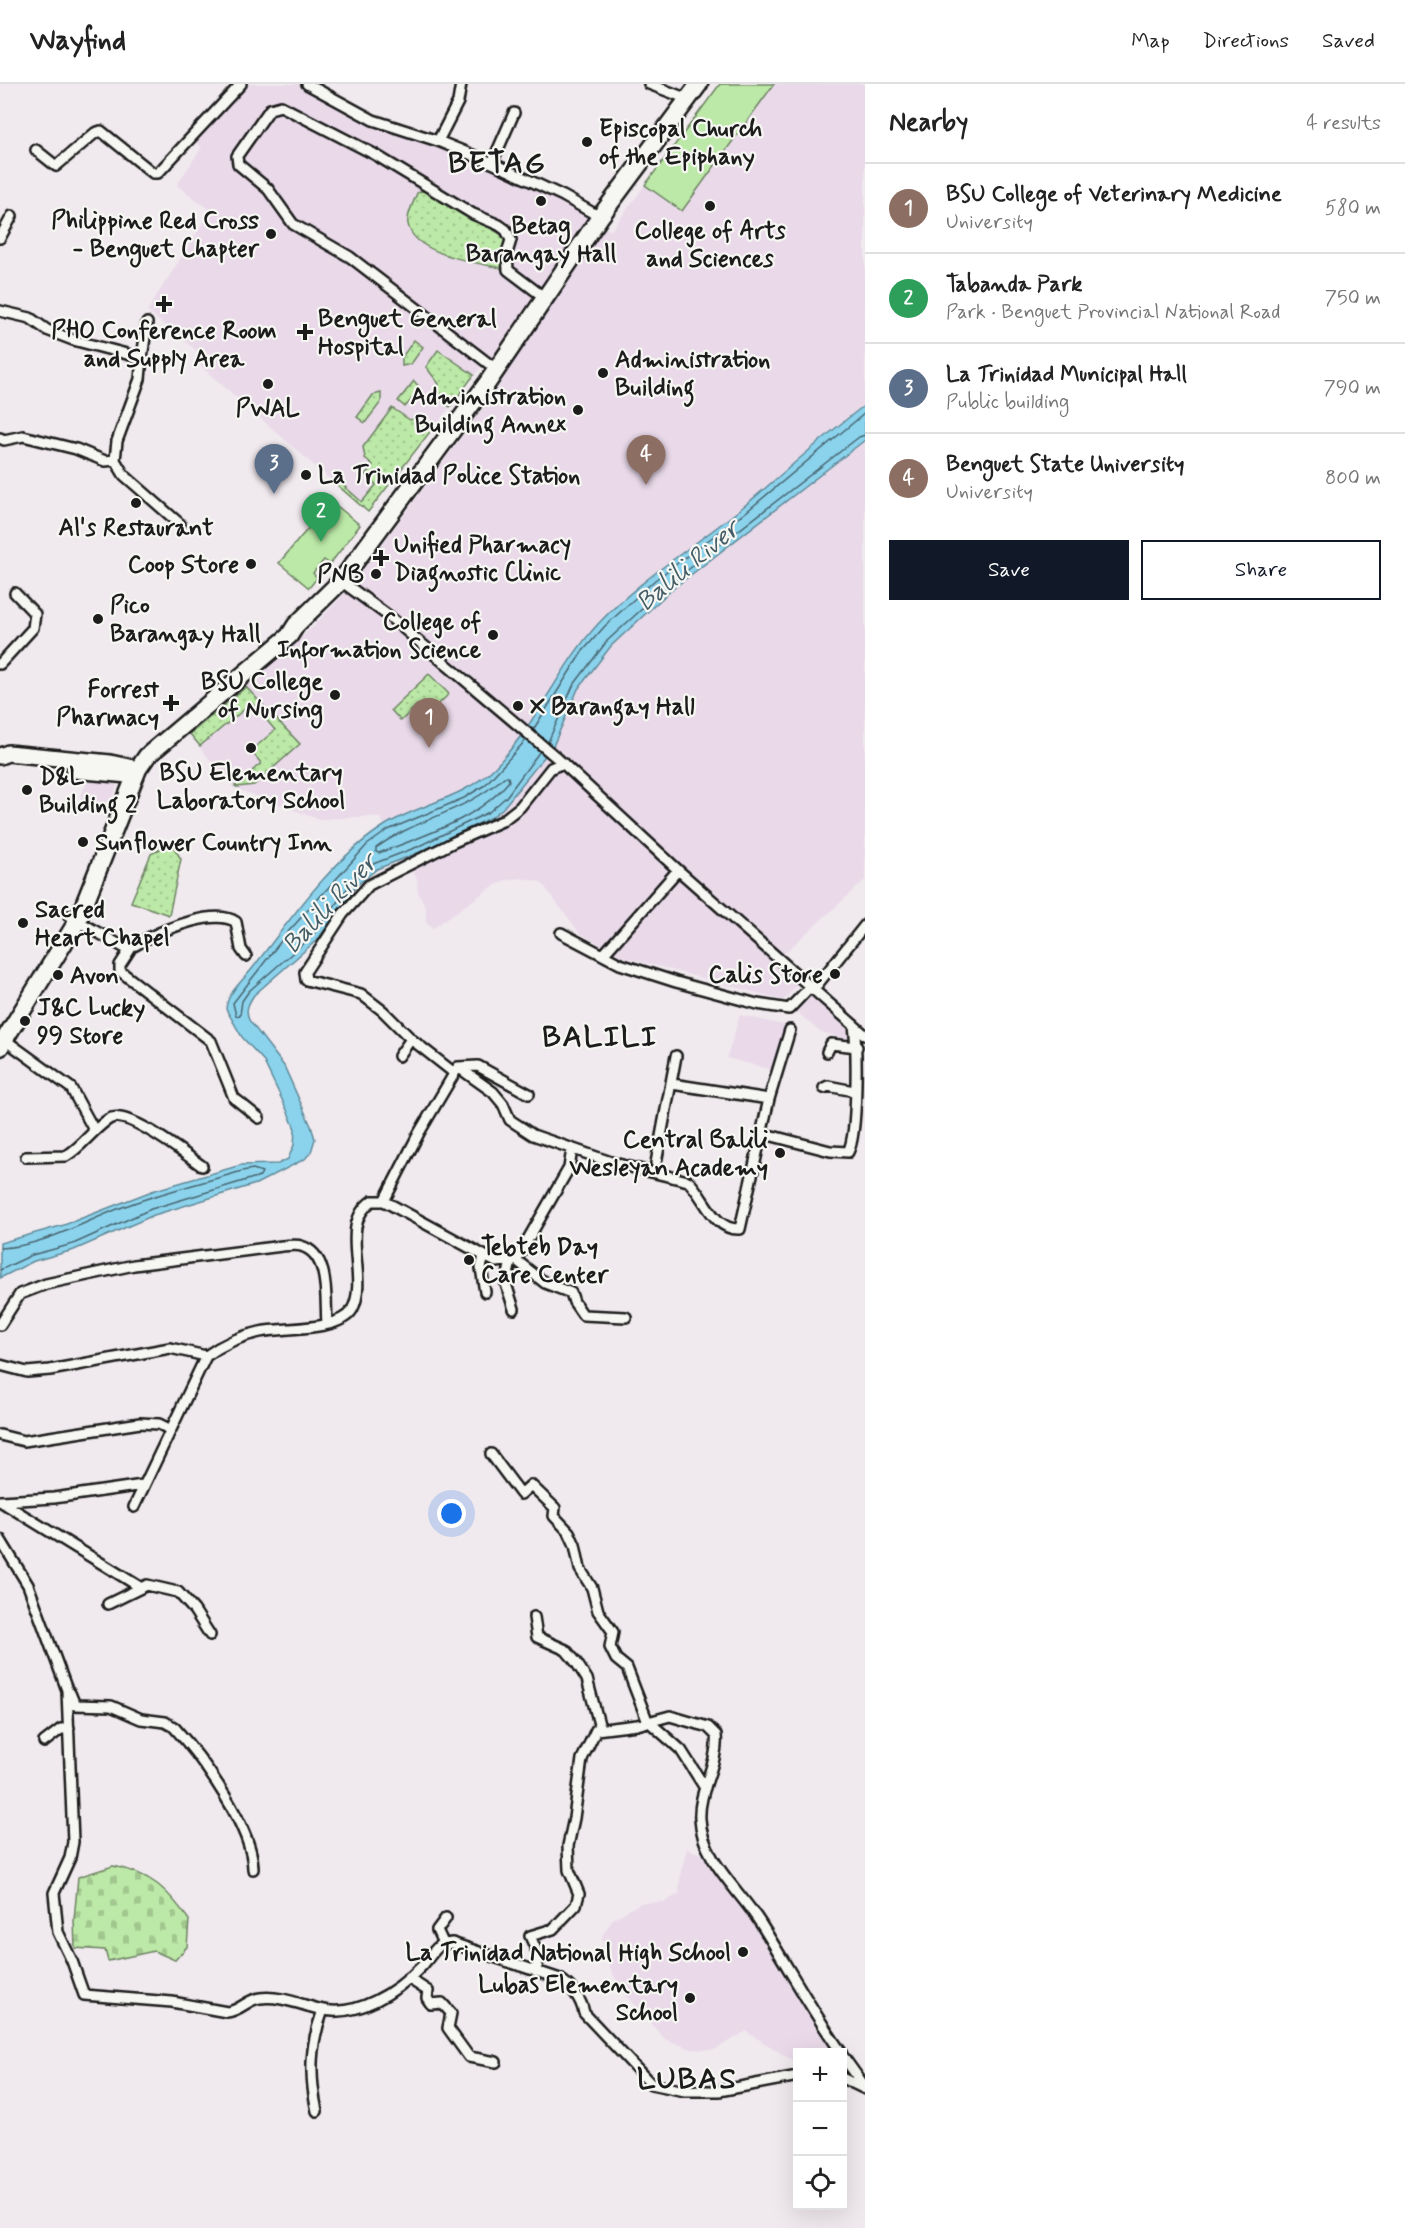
<!DOCTYPE html>
<meta charset="utf-8">
<style>
:root{--surface:#fff;--page:#f6f6f6;--text:#222;--muted:#767676;--line:#e0e0e0;--accent:#111827}
body{margin:0;font-family:Mynerve,sans-serif;background:var(--page);color:var(--text)}
.controls{position:absolute;right:18px;bottom:18px;display:grid;overflow:hidden;border-radius:0px;box-shadow:0 6px 24px #0002}
.controls button{width:54px;height:54px;display:grid;place-items:center;padding:0;border:0;border-bottom:2px solid var(--line);background:var(--surface);color:var(--text);font:30px sans-serif}
.you{position:absolute;left:452px;top:1430px;width:21px;height:21px;margin:-15px;border:4px solid #fff;border-radius:50%;background:#1a73e8;box-shadow:0 0 0 9px #1a73e833}
.badge{display:grid;place-items:center;width:39px;height:39px;border-radius:50%;background:var(--accent);color:#fff;font-size:20px;font-weight:700}
.pin{position:absolute;translate:-50% -50px;filter:drop-shadow(0 2px 3px #0008)}
.pin::after{content:'';position:absolute;top:32px;width:21px;height:18px;background:inherit;clip-path:polygon(0 0,100% 0,50% 100%)}
.list{margin:0;padding:0;list-style:none}
h2{display:flex;justify-content:space-between;align-items:center;height:78px;margin:0;padding:0 24px;font-size:26px}
h2 small{font-size:20px;font-weight:400;color:var(--muted)}
.list li{display:grid;grid-template-columns:39px 1fr auto;gap:18px;align-items:center;box-sizing:border-box;height:90px;padding:0 24px;border-top:2px solid var(--line)}
.list b{display:block;font-size:22px;white-space:nowrap}
.list p{margin:0;font-size:20px;white-space:nowrap;color:var(--muted)}
.list em{font-size:20px;font-style:normal;color:var(--muted)}
.actions{display:flex;gap:12px;padding:18px 24px}
.actions a{flex:1;padding:14px 0;border:2px solid var(--accent);border-radius:0px;text-align:center;font-size:21px;color:var(--accent)}
.actions .main{background:var(--accent);color:#fff}
.icon{flex:none;width:33px;height:33px;fill:none;stroke:currentColor;stroke-width:2;stroke-linecap:round;stroke-linejoin:round}
.map{position:relative;flex:none;width:865px;height:2144px;overflow:hidden}
header{display:flex;align-items:center;gap:36px;box-sizing:border-box;height:84px;padding:0 30px;background:var(--surface);border-bottom:2px solid var(--line)}
header strong{font-size:28px}
nav{display:flex;gap:33px;margin-inline-start:auto;font-size:21px}
main{display:flex}
aside{flex:1;background:var(--surface)}
.map>svg:first-child{display:block}
</style>
<header>
<strong>Wayfind</strong>
<nav><a>Map</a><a>Directions</a><a>Saved</a></nav>
</header>
<main>
<div class="map">
<svg width="865" height="2144" viewBox="0 0 865 2144">
<defs>
<pattern id="grass-dots" width="8" height="8" patternUnits="userSpaceOnUse" patternTransform="scale(1.5)"><rect width="8" height="8" fill="#bce9a7"/><path d="M2 2h.1M6 6h.1" fill="none" stroke="#a1c78f" stroke-width="1.8" stroke-linecap="round"/></pattern>
<pattern id="cemetery-stones" width="16" height="16" patternUnits="userSpaceOnUse" patternTransform="scale(1.5)"><rect width="16" height="16" fill="#bce9a7"/><path d="M2 7V4a2 2 0 0 1 4 0v3zM10 15v-3a2 2 0 0 1 4 0v3z" fill="#a1c78f"/></pattern>
</defs>
<rect width="100%" height="100%" fill="#f0e9ee"/>
<filter id="ink" filterUnits="userSpaceOnUse"><feTurbulence type="fractalNoise" baseFrequency=".0167" numOctaves="2"/><feDisplacementMap in="SourceGraphic" scale="12" xChannelSelector="R" yChannelSelector="G"/><feConvolveMatrix kernelMatrix="1 2 1 2 8 2 1 2 1" color-interpolation-filters="sRGB"/></filter>
<g filter="url(#ink)">
<path fill="#e9d9e9" d="M243,0h57l60,33 78,27 124,56 49,31 110,-147h144v796l-83,75 22,20 -20,25 -164,-44 -40,-23 -39,-51 -20,-4 -15,2 -16,8 -57,40 -7,-6v-14l-8,-17 -1,-13 -37,-60 -9,-2 -53,3 -85,-32 -47,-56 126,-103 38,-40 153,-207 -21,-15 -114,146 -172,-150 5,-8 -54,-43 64,-100 -34,-26 25,-38 -6,-5z
M89,692l29,5 -9,31 -29,-13z
M809,907l42,34 1,16 -33,-10 -25,-22z
M740,931l47,11 -13,44 -47,-12z
M687,1765l22,8 61,89 65,106h-37l-1,11 -51,-32 -32,19 -22,-1 -27,-10 -44,-49 -15,-31 -4,-23 11,-17 28,-16 24,-1 14,-8 2,-22z"/>
<path fill="url(#grass-dots)" stroke="#6c8262" stroke-width="1.5" d="M422,107h6l76,45 2,4 -1,29c-25,-6 -92,-14 -97,-45 -2,-9 6,-22 9,-31z
M414,256l9,7 -12,17 -9,2v-9z
M438,266l36,25 -24,32 -14,-11 3,-12 -13,-17z
M414,297l7,8 -16,18 -7,-6z
M381,309v9l-16,21 -8,-6 16,-22z
M392,324l18,12 8,-3 15,11 -65,84 -33,-29 2,-3 25,22 14,-17 -11,-10 8,-10 -8,-7 -2,-11z
M429,590l20,20 -23,22 -10,-10 -15,15 -10,-11z
M246,603l54,57 -46,41 -17,2 -2,-1 26,-23 -10,-12 24,-21 -23,-27 -52,43 -10,-12z
M171,759l10,16 -12,56 -38,-13 20,-48z"/>
<path fill="url(#cemetery-stones)" stroke="#6c8262" stroke-width="1.5" d="M113,1782c38,7 54,23 76,54l-2,27 -12,13 -21,-9 -46,10 -3,-11 -30,-2 -1,-28 4,-43z"/>
<path fill="#bce9a7" stroke="#6c8262" stroke-width="1.5" d="M720,0h54l-92,127 -37,-26z
M331,417l29,24 -30,39 -6,-4 -11,13 4,5 -8,10 -30,-25z"/>
<path fill="#8bd3ed" stroke="#5f8a99" stroke-width="1.5" d="M865,321v35l-195,151 -59,55 -33,43 -25,57 -50,62 -11,9 -72,35 -43,17 -20,16 -39,54 -64,56c-6,9 -9,15 -5,25l35,46 27,60 4,13 -4,13 -6,7 -49,25 -102,31 -80,35 -40,11 -34,17v-35l64,-18 88,-34 89,-26 37,-1 10,-5 6,-14 1,-16 -8,-19 -24,-50 -21,-23 -16,-28c1,-17 19,-30 29,-44 37,-48 77,-106 129,-139 36,-23 80,-27 111,-59 42,-43 63,-99 103,-143 43,-46 97,-78 145,-117 41,-34 79,-70 122,-102z"/>
<g fill="none" stroke-linecap="round" stroke-linejoin="round">
<path stroke="#486570" stroke-width="1.5" d="M533,646l49,-78 23,-26 50,-46 91,-68 119,-99
M526,656l-41,45 -21,13 -76,32 -21,15 -79,87 -55,71 3,13 4,-1 2,-14 7,-10 64,-56 39,-53 21,-18 44,-17 72,-35 17,-15 34,-46
M548,658l25,-56 34,-45 60,-55 192,-149 6,-2
M504,693h4l1,4c-30,38 -86,55 -130,72l-3,-1v-4c42,-31 89,-35 128,-71z
M0,1164c46,-2 88,-29 131,-44 37,-13 74,-22 111,-33l11,-2 9,3 -2,4 -109,33 -78,35 -41,11 -32,15"/>
<defs>
<path id="street" d="M307,0l66,36 65,21 54,22 71,33 37,21
M649,0l39,15
M438,57l20,-39 3,-18
M36,66l20,16 39,-33 6,-2 52,42h5l83,-89
M492,79l22,-50
M0,154l12,-22
M0,227l30,7 17,12 26,10 69,18 5,-35
M142,274l-2,21 -23,62 -2,19 9,15 56,49
M497,286l-147,-113 -57,-33 -25,-35 -30,-25 -1,-8 33,-47 11,-3 93,48 99,60 26,11 7,5 5,10 -4,13 1,17 37,28
M0,354l4,2 19,-4 53,13 29,12 10,-1
M341,497l49,36 167,141 121,112 187,165
M0,580l33,-36 2,-14 -20,-21
M69,832l56,32c9,0 13,-5 21,-9 20,-10 69,-31 90,-17l5,27 5,7
M561,849l59,31 56,18 81,22 32,5 21,-22
M131,864l-11,17v6l91,70 23,57 25,20
M603,871l75,-85
M813,906l52,-65
M5,956l66,48 23,42
M827,968l4,-8 26,3
M399,972l12,-17
M458,983l35,25 10,12 7,16 23,15 81,28 74,18c16,14 25,50 52,48l29,-130 21,-69
M453,988l-42,-33 -28,-28 -22,-17 -55,-14 -1,-8 38,-58 26,-29 85,-43 48,-21 18,-14 31,-39 12,-5
M672,1000l97,15
M824,1004l4,-2 26,5
M761,1049l69,18 18,1c10,-18 9,-104 6,-127
M26,1073l40,-1c16,-9 27,-27 43,-37 18,-11 77,36 93,47
M656,1079l20,-107
M384,1117l35,-68 39,-66 20,-1 51,28
M484,1172l-3,12 4,24
M516,1176l53,-92 3,-19
M511,1177l-5,23 8,25
M0,1241l20,-31 26,-10 88,-19 148,-19c6,0 14,-2 19,0 30,8 24,56 26,78
M0,1281l27,7 23,-2 120,-22 36,8
M0,1351l24,6 116,-18 19,1 10,5
M491,1370l30,40 10,-9 24,23 -1,8 15,16 6,13 5,24 12,19 6,23 15,21 -3,15 6,12 11,9 20,52 34,30 24,38
M0,1417l140,86
M1,1417l53,-3 89,-13
M134,1423l72,-151c17,-12 34,-20 54,-24 23,-5 78,0 92,-22 18,-32 -15,-85 20,-109h12l112,61 20,-2 29,23 26,10 3,9 9,13 43,2
M0,1455l28,46 39,105 6,152 -3,16 -16,35 4,39 14,29 12,34 88,7 55,10c13,-1 21,-13 33,-14 19,-3 42,7 59,11 37,10 78,-17 103,-43 6,-7 11,-15 18,-21l12,-2 108,36c13,9 21,19 24,34l67,71 34,7h34l79,-15
M108,1520l39,-19 26,6 5,1 16,18 16,25
M534,1533l3,20 29,13 10,12 11,17 13,49
M70,1609l5,12 36,1 30,13 24,3 9,5c28,31 79,101 79,142
M44,1658l17,-13 8,-1
M443,1859l-6,-13 9,-12
M536,1888l3,-16 -9,-20 23,-7 23,-24 3,-11 -10,-24 -1,-24 6,-28 8,-59 14,-29 41,-5 33,-9 38,11 8,8c3,29 -18,55 -16,84 2,42 41,72 61,105 27,43 51,87 80,128
M408,1894l20,13 -1,7 4,6 11,-1 9,10 -3,15 21,29 27,5
M842,1971l23,32
M842,1994l23,11
M317,2027c-8,-36 -7,-66 6,-101"/>
<path id="primary" d="M0,672l8,-3 102,10 28,6
M74,686l54,5"/>
<path id="highway" d="M0,963l78,-127 60,-151 9,-13 142,-120 7,-11 45,-44 147,-199 112,-165 99,-133"/>
</defs>
<use href="#street" stroke="#1c1c1c" stroke-width="14"/>
<use href="#primary" stroke="#1c1c1c" stroke-width="20"/>
<use href="#highway" stroke="#1c1c1c" stroke-width="21"/>
<use href="#street" stroke="#f6f6f2" stroke-width="9"/>
<use href="#primary" stroke="#f6f6f2" stroke-width="15"/>
<use href="#highway" stroke="#f6f6f2" stroke-width="16"/>
</g>
</g>
<g fill="#1c1c1c" stroke="#f6f6f2" stroke-width="2">
<circle cx="587" cy="58" r="6"/>
<circle cx="541" cy="117" r="6"/>
<circle cx="710" cy="122" r="6"/>
<circle cx="271" cy="150" r="6"/>
<path d="M161 211h6v6h6v6h-6v6h-6v-6h-6v-6h6z"/>
<path d="M302 239h6v6h6v6h-6v6h-6v-6h-6v-6h6z"/>
<circle cx="603" cy="289" r="6"/>
<circle cx="268" cy="300" r="6"/>
<circle cx="578" cy="326" r="6"/>
<circle cx="306" cy="391" r="6"/>
<circle cx="136" cy="419" r="6"/>
<path d="M378 465h6v6h6v6h-6v6h-6v-6h-6v-6h6z"/>
<circle cx="251" cy="480" r="6"/>
<circle cx="376" cy="490" r="6"/>
<circle cx="98" cy="535" r="6"/>
<circle cx="493" cy="551" r="6"/>
<circle cx="335" cy="611" r="6"/>
<path d="M168 610h6v6h6v6h-6v6h-6v-6h-6v-6h6z"/>
<circle cx="518" cy="622" r="6"/>
<circle cx="251" cy="664" r="6"/>
<circle cx="27" cy="706" r="6"/>
<circle cx="83" cy="758" r="6"/>
<circle cx="23" cy="839" r="6"/>
<circle cx="835" cy="890" r="6"/>
<circle cx="58" cy="891" r="6"/>
<circle cx="25" cy="937" r="6"/>
<circle cx="780" cy="1069" r="6"/>
<circle cx="469" cy="1176" r="6"/>
<circle cx="743" cy="1868" r="6"/>
<circle cx="690" cy="1914" r="6"/>
</g>
<g text-anchor="middle" stroke-width="4.5" stroke-linejoin="round" paint-order="stroke">
<g font-size="24" font-weight="bold" fill="#1c1c1c" stroke="#f6f6f2" text-anchor="start">
<text x="599" y="52">Episcopal Church<tspan x="599" dy="28">of the Epiphany</tspan></text>
<text x="259" y="144" text-anchor="end">Philippine Red Cross<tspan x="259" dy="28">- Benguet Chapter</tspan></text>
<text x="541" y="149" text-anchor="middle">Betag<tspan x="541" dy="28">Barangay Hall</tspan></text>
<text x="710" y="154" text-anchor="middle">College of Arts<tspan x="710" dy="28">and Sciences</tspan></text>
<text x="318" y="242">Benguet General<tspan x="318" dy="28">Hospital</tspan></text>
<text x="164" y="254" text-anchor="middle">PHO Conference Room<tspan x="164" dy="28">and Supply Area</tspan></text>
<text x="615" y="283">Administration<tspan x="615" dy="28">Building</tspan></text>
<text x="566" y="320" text-anchor="end">Administration<tspan x="566" dy="28">Building Annex</tspan></text>
<text x="268" y="332" text-anchor="middle">PWAL</text>
<text x="318" y="399">La Trinidad Police Station</text>
<text x="136" y="451" text-anchor="middle">Al's Restaurant</text>
<text x="394" y="468">Unified Pharmacy<tspan x="394" dy="28">Diagnostic Clinic</tspan></text>
<text x="239" y="488" text-anchor="end">Coop Store</text>
<text x="364" y="498" text-anchor="end">PNB</text>
<text x="110" y="529">Pico<tspan x="110" dy="28">Barangay Hall</tspan></text>
<text x="481" y="545" text-anchor="end">College of<tspan x="481" dy="28">Information Science</tspan></text>
<text x="323" y="605" text-anchor="end">BSU College<tspan x="323" dy="28">of Nursing</tspan></text>
<text x="159" y="613" text-anchor="end">Forrest<tspan x="159" dy="28">Pharmacy</tspan></text>
<text x="530" y="630">X Barangay Hall</text>
<text x="251" y="696" text-anchor="middle">BSU Elementary<tspan x="251" dy="28">Laboratory School</tspan></text>
<text x="39" y="700">D&amp;L<tspan x="39" dy="28">Building 2</tspan></text>
<text x="95" y="766">Sunflower Country Inn</text>
<text x="35" y="833">Sacred<tspan x="35" dy="28">Heart Chapel</tspan></text>
<text x="823" y="898" text-anchor="end">Calis Store</text>
<text x="70" y="899">Avon</text>
<text x="37" y="931">J&amp;C Lucky<tspan x="37" dy="28">99 Store</tspan></text>
<text x="768" y="1063" text-anchor="end">Central Balili<tspan x="768" dy="28">Wesleyan Academy</tspan></text>
<text x="481" y="1170">Tebteb Day<tspan x="481" dy="28">Care Center</tspan></text>
<text x="731" y="1876" text-anchor="end">La Trinidad National High School</text>
<text x="678" y="1908" text-anchor="end">Lubas Elementary<tspan x="678" dy="28">School</tspan></text>
</g>
<g font-size="26" font-style="italic" fill="#435c65" stroke="#f6f6f2">
<text transform="translate(687 481) rotate(-40)" y="9">Balili River</text>
<text transform="translate(329 819) rotate(-47)" y="9">Balili River</text>
</g>
<g font-size="30" font-weight="bold" letter-spacing="1.5" fill="#1c1c1c" stroke="#f6f6f2">
<text x="497" y="88">BETAG</text>
<text x="600" y="962">BALILI</text>
<text x="687" y="2004">LUBAS</text>
</g>
</g>
</svg>
<div class="controls">
<button>+</button>
<button>−</button>
<button><svg class="icon" aria-label="locate" viewBox="0 0 24 24"><circle cx="12" cy="12" r="6"/><path d="M12 2v4M12 18v4M2 12h4M18 12h4"/></svg></button>
</div>
<div class="you"></div>
<div class="pin badge" style="left:429px;top:664px;background:#8d6e63">1</div>
<div class="pin badge" style="left:321px;top:458px;background:#2e9e5b">2</div>
<div class="pin badge" style="left:274px;top:410px;background:#5c6f8a">3</div>
<div class="pin badge" style="left:646px;top:401px;background:#8d6e63">4</div>
</div>
<aside>
<h2>Nearby<small>4 results</small></h2>
<ul class="list">
<li><span class="badge" style="background:#8d6e63">1</span><div><b>BSU College of Veterinary Medicine</b><p>University</p></div><em>580 m</em></li>
<li><span class="badge" style="background:#2e9e5b">2</span><div><b>Tabanda Park</b><p>Park · Benguet Provincial National Road</p></div><em>750 m</em></li>
<li><span class="badge" style="background:#5c6f8a">3</span><div><b>La Trinidad Municipal Hall</b><p>Public building</p></div><em>790 m</em></li>
<li><span class="badge" style="background:#8d6e63">4</span><div><b>Benguet State University</b><p>University</p></div><em>800 m</em></li>
</ul>
<div class="actions"><a class="main">Save</a><a>Share</a></div>
</aside>
</main>
